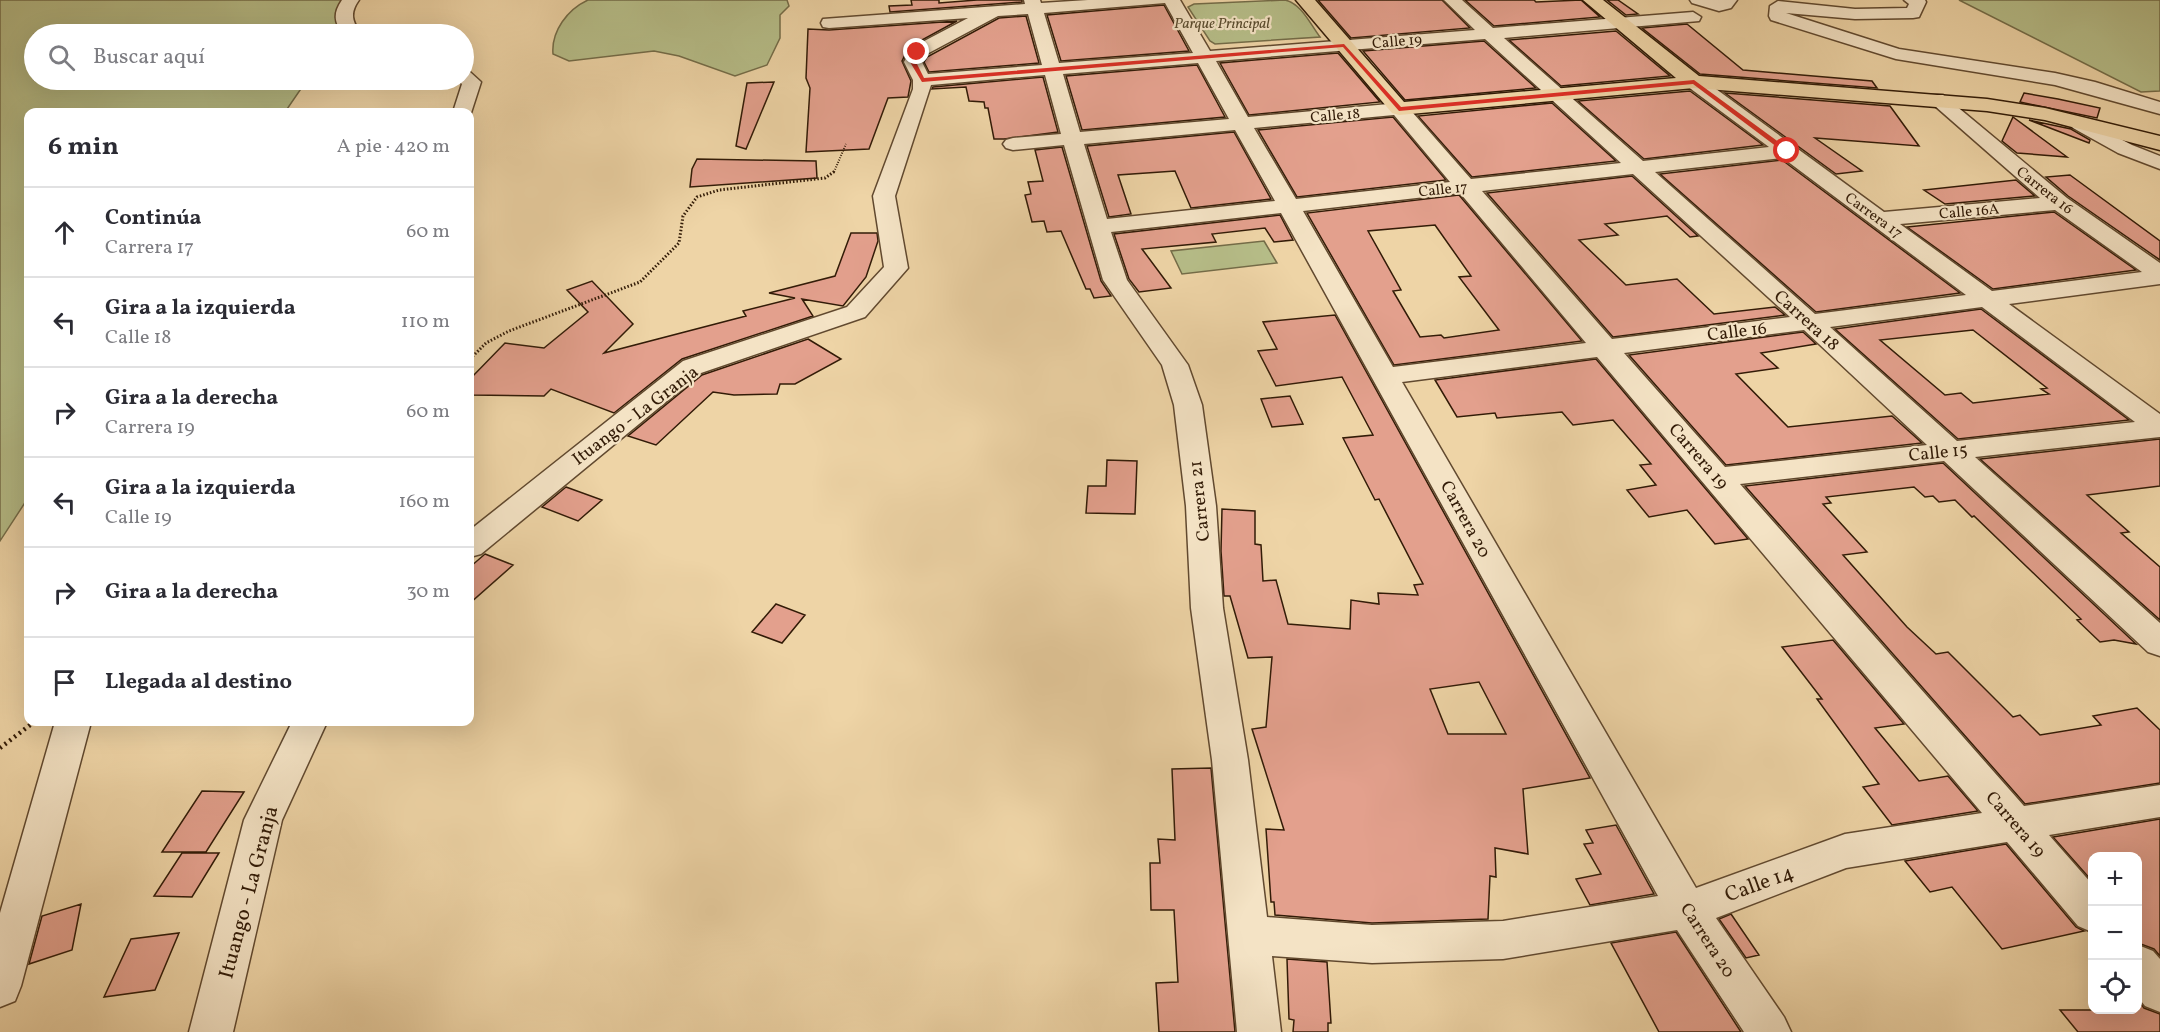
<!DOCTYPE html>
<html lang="es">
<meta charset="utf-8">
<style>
:root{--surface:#fff;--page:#f7f7f7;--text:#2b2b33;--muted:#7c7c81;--line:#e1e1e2}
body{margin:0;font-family:Vollkorn,serif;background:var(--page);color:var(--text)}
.controls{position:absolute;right:18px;bottom:18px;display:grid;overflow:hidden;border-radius:12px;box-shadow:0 6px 24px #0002}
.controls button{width:54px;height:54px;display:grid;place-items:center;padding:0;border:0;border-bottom:2px solid var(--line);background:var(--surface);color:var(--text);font:30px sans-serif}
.stop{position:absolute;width:18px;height:18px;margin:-14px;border:4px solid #d93025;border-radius:50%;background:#fff}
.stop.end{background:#d93025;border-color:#fff;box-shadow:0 2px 6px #0008}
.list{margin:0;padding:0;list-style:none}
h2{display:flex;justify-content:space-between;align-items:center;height:78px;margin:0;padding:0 24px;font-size:26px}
h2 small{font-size:20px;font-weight:400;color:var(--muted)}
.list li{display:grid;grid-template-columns:39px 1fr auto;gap:18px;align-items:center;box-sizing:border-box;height:90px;padding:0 24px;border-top:2px solid var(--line)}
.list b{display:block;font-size:22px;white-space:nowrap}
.list p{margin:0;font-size:20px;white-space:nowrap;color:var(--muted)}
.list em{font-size:20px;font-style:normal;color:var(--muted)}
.icon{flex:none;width:33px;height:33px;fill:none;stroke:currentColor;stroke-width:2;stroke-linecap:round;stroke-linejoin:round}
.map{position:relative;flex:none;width:2160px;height:1032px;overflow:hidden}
.search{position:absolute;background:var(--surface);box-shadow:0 6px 24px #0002;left:24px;top:24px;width:450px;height:66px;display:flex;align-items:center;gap:15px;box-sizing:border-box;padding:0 21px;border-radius:33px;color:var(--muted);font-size:22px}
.panel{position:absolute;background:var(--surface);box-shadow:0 6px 24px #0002;left:24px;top:108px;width:450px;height:618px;border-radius:12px}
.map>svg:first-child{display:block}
</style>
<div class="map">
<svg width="2160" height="1032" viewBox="0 0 2160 1032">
<rect width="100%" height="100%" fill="#eed4a6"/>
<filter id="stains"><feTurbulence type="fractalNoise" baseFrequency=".00333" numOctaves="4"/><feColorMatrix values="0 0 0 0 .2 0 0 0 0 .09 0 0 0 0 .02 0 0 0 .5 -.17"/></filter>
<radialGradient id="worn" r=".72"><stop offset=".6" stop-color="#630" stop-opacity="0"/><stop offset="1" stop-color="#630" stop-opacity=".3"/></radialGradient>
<path fill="#b6bd88" stroke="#746c48" stroke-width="1.5" d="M0,0h359l-23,34h-302v46h273l-22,32h-257v386l-28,43z
M588,0h199l2,6 -9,9v23l-13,27 -32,11 -56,-20 -25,-5 -85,10 -16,-7c-2,-23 15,-45 35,-54z
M1285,0c17,4 25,24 35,37l-105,7 -5,-3 -22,-34 6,-3z
M1959,0h201v91l-19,1z
M1264,241l13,22 -95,11 -11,-23z"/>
<path fill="#e3a08d" stroke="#321b07" stroke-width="1.5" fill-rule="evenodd" d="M911,0h28v3l38,-3h45v2l-132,10 -1,-6 23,-1z
M1318,0h124l28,28 -119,10z
M1465,0h69l2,2 45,-2 19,17 -106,9z
M1607,0h11l20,14 -12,1z
M1164,5l25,46 -128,10 -14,-46z
M1026,16l13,47 -110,9 -5,-10 3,-5 72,-39z
M957,21l-48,26 -7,14 9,20 -3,16 -20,1 -19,51 -63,3 4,-64 -4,-10 2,-49 21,1z
M1687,24l56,46 129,11 5,7 -177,-14 -58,-46z
M1616,31l54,45 -109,10 -52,-46z
M1484,41l52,47 -131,12 -42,-49z
M1338,53l42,49 -131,13 -29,-52z
M1197,65l28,52 -143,13 -16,-54z
M1043,77l15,55 -54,7h-10l-6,-31h-3l-1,-6 -15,-1 -3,-14 -34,2 1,-2z
M774,82l-28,67 -10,-3 11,-63z
M1690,91l73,54 -119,14 -66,-58z
M1725,93l165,13 29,40 -104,-8 47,33 -26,3z
M2024,93l34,6 42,9 -3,10 -77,-16z
M1552,103l64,58 -144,16 -54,-61z
M1393,117l53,63 -149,17 -39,-67z
M2013,117l54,40 -50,-4 -15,-12z
M2029,120l42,9 19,11 -1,3z
M1234,132l37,67 -80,9 -16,-37 -57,4 13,39 -22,3 -22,-71z
M1062,147l39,134 10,15 -17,2 -4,-9h-4l-25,-58 -14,1 -3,-11 -12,1 -7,-27 6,-1 -3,-12 15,-1 -8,-31z
M697,159l119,2 1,17 -127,9 2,-18z
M1782,160l178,133 -144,19 -156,-138z
M2070,175l90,66v19l-92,-64 -22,-19z
M1632,176l66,60 -8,1 -23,-21 -62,8 13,11 -39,5 47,45 51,-6 37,35 61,-7 10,8 -172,22 -126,-144z
M2016,180l19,16 -90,8 -21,-14z
M1459,195l123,146 -188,24 -87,-152zM1435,225l36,51 -12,1 40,53 -55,8 -3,-3 -21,2 -27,-46 8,-1 -33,-59z
M2054,212l82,58 -143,19 -86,-62z
M1280,215l13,25 -19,2 -9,-14 -53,6 4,8 -74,7 29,39 -32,4 -10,-13 -15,-45z
M851,233h26l1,8 -12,36 -23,29 -41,-7 11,17 -131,43 -68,54 -63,-24 -7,7 -74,-1v-16l35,-36 39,5 44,-36 -21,-22 25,-9 41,43 -29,29 142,-37 -3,-5 52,-13 -26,-5 66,-17z
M1981,309l148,111 -171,19 -123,-110zM1973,330l74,58 -6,1 8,5 -76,9 -12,-10 -16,2 -65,-55z
M1335,315l255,463 -67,11 5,65 -33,-6 1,29 -6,-1 -2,43 -116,4 -97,-8 -1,-13h-3l-5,-73 18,1 -32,-101 14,-2 6,-70 -24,1 -18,-62h-6l-3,-45 1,-42 33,2v33l6,1 2,36 13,-1 12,44 62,5 1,-29 28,4 -1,-11 40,2 -4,-10 9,-1 -44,-85 -4,1 -32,-62 30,-3 -31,-58 -66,9 -18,-35 19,-2 -14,-27zM1479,682l27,52h-58l-18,-45z
M1803,332l13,12 -55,9 17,15 -42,6 52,53 104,-11 30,27 -196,22 -97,-110z
M808,339l33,20 -46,25h-15l-3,10 -43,1 -21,-3 -57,53 -28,-9 74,-61z
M1596,359l152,180 -33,5 -28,-34 -38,7 -22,-27 29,-5 -16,-20 11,-1 -38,-44 -40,5 -11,-13 -65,6 -2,-5 -38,4 -22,-37z
M1290,396l13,28 -31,3 -11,-28z
M2160,439v47l-73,9 42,37 -8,1 39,34v53l-180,-161z
M1107,460l30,1 -2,53 -49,-1 2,-27h18z
M1943,463l193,181 -22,-4 -14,2 -23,-22 4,-1 -107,-103 -2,1 -17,-17 -16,2 -6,-6 -8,1 -11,-10 -88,10 5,6 -8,1 44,48 -24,3 64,72 29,27 12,-2 65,65 7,-2 20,20 61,-10 -8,-9 44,-8 23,22v53l-135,21 -280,-318z
M566,487l36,13 -24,21 -36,-14z
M485,554l28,11 -43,38v-36z
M776,604l29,11 -23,28 -30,-11z
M1833,640l71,84 -29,4 44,53 29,-5 30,35 -86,14 -29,-38 16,-3 -62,-85h5l-40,-52z
M1211,768l24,264h-76l-3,-49 22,-1 -4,-72h-23l-1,-47h10l-2,-24 17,1 -3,-71z
M202,791l42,1 -38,60h-44z
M2160,819v137l-6,-7 -16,-6v-87h-46v25l-39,-44z
M1616,825l38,69 -64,11 -14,-26 25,-5 -17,-30 9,-1 -7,-13z
M2006,844l70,83 8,4 -82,18 -50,-62 -22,5 -25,-31z
M182,853h37l-27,44 -38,-1z
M81,904l-9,46 -43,14 13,-48z
M1731,914l28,41 -13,3 -27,-39z
M1676,932l65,100h-82l-48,-89z
M179,933l-24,57 -51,7 27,-58z
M1287,959l40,3 4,61h-3v9h-35l1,-12 -5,-1z
M2138,1000l6,8 16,6v18h-82l-18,-22h78z"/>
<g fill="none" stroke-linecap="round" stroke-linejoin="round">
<defs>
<path id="minor" d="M342,0h17c-10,14 -6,21 1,34h-17c-9,-12 -10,-21 -1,-34z
M1024,0h16l1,3 47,-3h92l30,51 265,-21 -31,-30h18l31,28 200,-16 8,5 -2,4 -195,17 139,123 126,-14 -82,-61 -2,-4 2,-4h14l183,134 156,-14 -113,-99 2,-4h14l124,103 93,65v21l-151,20 151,110v23l-185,20 185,166v33l-12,-4 -204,-191 -204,23 284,322 136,-21v32l-111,18 43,49v48l-14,-6 -71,-84 -161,26 -130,50 68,99 7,15h-47l-67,-102 -174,29 -131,4 -100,-7 9,76h-44l-25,-272 -21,-152 -5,-102 -12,-101 -12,-40 -59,-85 -39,-135 -51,5 -7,-2 -3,-4 3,-4 7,-2 48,-4 -16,-59 -114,10 -36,111 13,72 -43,49 -164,56 -220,181 -11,3v-27l213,-169 164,-54 37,-40 -11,-71 40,-107v-9l-9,-18 7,-14 57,-30 -139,10 -6,-1 -2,-4 2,-4 202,-15zM1165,3l28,50 -134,10 -15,-50zM1028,14l14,51 -114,9 -6,-12 3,-7 73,-39zM1485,39l136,124 -150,16 -65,-74 -7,-2 -151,14 -32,-56zM1198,63l31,56 -149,13 -17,-58zM1394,115l56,67 -154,17 -42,-71zM1235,130l40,71 -168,18 -23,-75zM1783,158l183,137 -151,19 -160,-142zM1633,174l157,143 -178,22 -130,-148zM1460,193l126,150 -193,24 -90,-156zM2055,210l87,62 -150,19 -92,-67zM1281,213l377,683 -155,25 -131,4 -105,-8 -19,-157 -25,-152 -7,-102 -14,-101 -14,-40 -61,-85 -16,-48zM1982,307l153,115 -178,19 -127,-114zM1804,330l123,115 -202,22 -101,-114zM1597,357l385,456 -137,21 -149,54 -294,-506z
M1690,0h47l-6,8 -12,3 -27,-8z
M1904,0h21l1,2 -7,15 -6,1 -58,1 -69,-6 113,36 156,24 40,9 65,20v12l-105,-29 -159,-26 -125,-39 -2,-4 1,-10 8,-5 77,8 52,-1 2,-4z
M464,71l6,1 11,10 -11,34v-4h-17l9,-28 -5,-4h7z
M2080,118l52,27 28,11v13l-42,-16 -45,-25 -3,-4 3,-4z
M55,722h36l-70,264 -6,15 -15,6v-94z
M292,722h35l-45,98 -49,212h-44l55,-212z
M2138,945l15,6 7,8v53l-15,-6 -7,-9z"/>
<path id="major" d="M1296,0h19l89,102 272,-24 -93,-78h20l96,76 288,23 58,9 115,28v14l-115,-30 -58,-9 -293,-23 -295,27 -7,-2z"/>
</defs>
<use href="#minor" stroke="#61492f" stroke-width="3"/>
<use href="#major" stroke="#321b07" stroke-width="3"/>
<path stroke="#321b07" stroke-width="2" stroke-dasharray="1 1.5" stroke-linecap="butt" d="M834,172l12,-28"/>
<path stroke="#321b07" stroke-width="3" stroke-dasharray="1.5 2" stroke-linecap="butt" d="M470,359l16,-16 23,-12 131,-49 39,-39 4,-27 14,-19 22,-7 106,-12 10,-7"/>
<path stroke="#321b07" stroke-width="4.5" stroke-dasharray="2 4" stroke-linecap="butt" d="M0,748l34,-26"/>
<use href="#minor" fill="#f4e3c5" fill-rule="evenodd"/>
<use href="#major" fill="#eed4a6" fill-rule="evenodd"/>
</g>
<path fill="#d93025" d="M1344,44l57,63 293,-27 97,71 -6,2 -92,-69 -294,27 -56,-64 -421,35 -12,-20 5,-11h4l-3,11 8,16z"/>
<g text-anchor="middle" stroke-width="4.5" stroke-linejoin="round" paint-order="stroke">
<g font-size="15" font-style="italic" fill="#5a4c2e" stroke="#f4e3c5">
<text x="1222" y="28">Parque Principal</text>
</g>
<g font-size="15" fill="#321b07" stroke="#f4e3c5">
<text transform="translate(1397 41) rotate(-5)" y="5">Calle 19</text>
<text transform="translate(1335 115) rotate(-5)" y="5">Calle 18</text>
<text transform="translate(1443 189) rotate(-6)" y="5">Calle 17</text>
<text transform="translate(2045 190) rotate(38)" y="5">Carrera 16</text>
<text transform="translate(1969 211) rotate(-5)" y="5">Calle 16A</text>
<text transform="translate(1874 215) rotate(36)" y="5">Carrera 17</text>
</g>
<g font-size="18" fill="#321b07" stroke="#f4e3c5">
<text transform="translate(1807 320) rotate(42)" y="6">Carrera 18</text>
<text transform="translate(1737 331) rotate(-7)" y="6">Calle 16</text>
<text transform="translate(635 415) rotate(-37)" y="6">Ituango - La Granja</text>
<text transform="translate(1938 452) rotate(-6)" y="6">Calle 15</text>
<text transform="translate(1699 456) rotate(49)" y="6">Carrera 19</text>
<text transform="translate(1199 501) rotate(-96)" y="6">Carrera 21</text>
<text transform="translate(1466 519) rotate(61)" y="6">Carrera 20</text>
<text transform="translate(2016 824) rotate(49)" y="6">Carrera 19</text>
<text transform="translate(1708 940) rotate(57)" y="6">Carrera 20</text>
</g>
<g font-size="21" fill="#321b07" stroke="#f4e3c5">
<text transform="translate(1759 883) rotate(-20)" y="7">Calle 14</text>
<text transform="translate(248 892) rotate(-75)" y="7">Ituango - La Granja</text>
</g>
</g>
<rect width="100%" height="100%" filter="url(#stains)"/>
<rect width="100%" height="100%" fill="url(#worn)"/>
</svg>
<div class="controls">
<button>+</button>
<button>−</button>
<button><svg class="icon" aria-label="locate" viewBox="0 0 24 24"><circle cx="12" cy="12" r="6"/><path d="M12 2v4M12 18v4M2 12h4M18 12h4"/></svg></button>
</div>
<div class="stop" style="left:1787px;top:151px"></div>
<div class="stop end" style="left:917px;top:52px"></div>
<div class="search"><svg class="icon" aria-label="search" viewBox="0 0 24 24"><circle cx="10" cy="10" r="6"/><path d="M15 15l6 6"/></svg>Buscar aquí</div>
<section class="panel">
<h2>6 min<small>A pie · 420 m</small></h2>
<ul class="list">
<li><svg class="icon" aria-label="ahead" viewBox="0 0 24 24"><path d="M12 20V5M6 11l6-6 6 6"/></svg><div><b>Continúa</b><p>Carrera 17</p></div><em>60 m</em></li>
<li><svg class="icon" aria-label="left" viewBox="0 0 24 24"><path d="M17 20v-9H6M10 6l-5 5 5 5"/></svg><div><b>Gira a la izquierda</b><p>Calle 18</p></div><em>110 m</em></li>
<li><svg class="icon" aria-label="right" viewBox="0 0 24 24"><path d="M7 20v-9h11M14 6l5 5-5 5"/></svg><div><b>Gira a la derecha</b><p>Carrera 19</p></div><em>60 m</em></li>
<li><svg class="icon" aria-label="left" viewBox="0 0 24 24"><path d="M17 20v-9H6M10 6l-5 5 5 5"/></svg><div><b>Gira a la izquierda</b><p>Calle 19</p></div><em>160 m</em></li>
<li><svg class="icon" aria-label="right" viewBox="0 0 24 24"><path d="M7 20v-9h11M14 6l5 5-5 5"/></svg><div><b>Gira a la derecha</b></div><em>30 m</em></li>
<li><svg class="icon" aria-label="arrive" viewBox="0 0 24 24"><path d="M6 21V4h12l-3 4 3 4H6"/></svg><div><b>Llegada al destino</b></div></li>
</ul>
</section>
</div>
